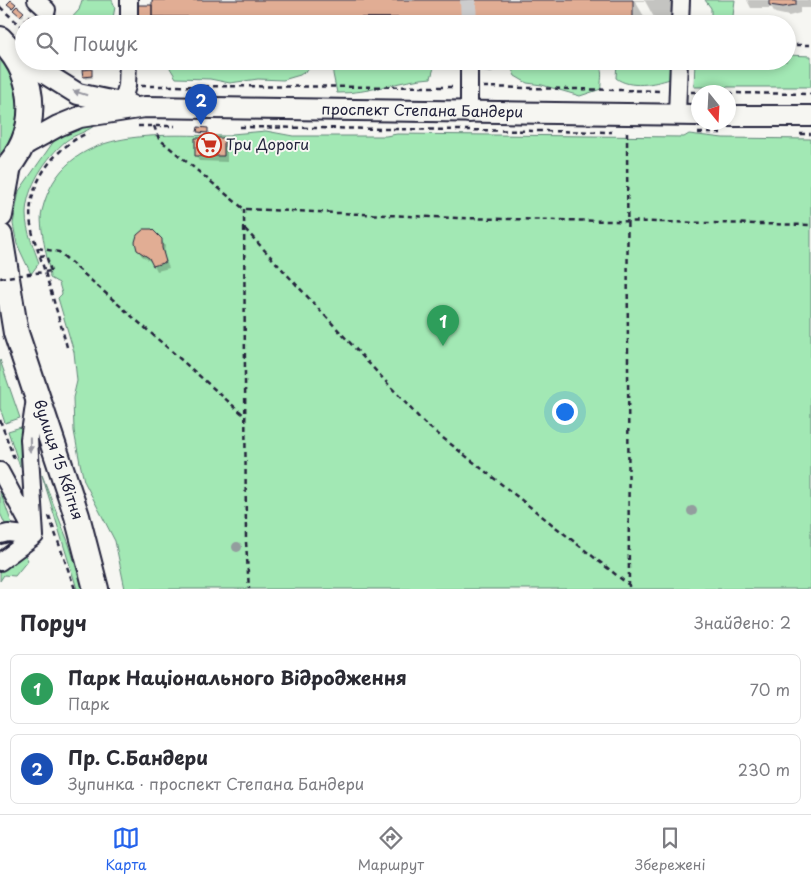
<!DOCTYPE html>
<html lang="uk">
<meta charset="utf-8">
<style>
:root{--surface:#fff;--page:#f7f7f7;--text:#2b2b33;--muted:#7c7c81;--line:#e1e1e2;--accent:#2563eb}
body{margin:0;font-family:"Playpen Sans",sans-serif;background:var(--page);color:var(--text)}
.compass{position:absolute;left:691px;top:85px;width:45px;height:45px;border-radius:50%;background:var(--surface);box-shadow:0 2px 8px #0003;rotate:162deg}
.you{position:absolute;left:564px;top:411px;width:18px;height:18px;margin:-12px;border:4px solid #fff;border-radius:50%;background:#1a73e8;box-shadow:0 0 0 8px #1a73e833}
.badge{display:grid;place-items:center;width:32px;height:32px;border-radius:50%;background:var(--accent);color:#fff;font-size:16px;font-weight:700}
.pin{position:absolute;translate:-50% -41px;filter:drop-shadow(0 1px 2px #0008)}
.pin::after{content:'';position:absolute;top:26px;width:18px;height:15px;background:inherit;clip-path:polygon(0 0,100% 0,50% 100%)}
.list{margin:0;padding:0;list-style:none}
h2{display:flex;justify-content:space-between;align-items:center;height:65px;margin:0;padding:0 20px;font-size:21px}
h2 small{font-size:16px;font-weight:400;color:var(--muted)}
.list li{display:grid;grid-template-columns:32px 1fr auto;gap:15px;align-items:center;box-sizing:border-box;height:70px;margin:0 10px 10px;padding:0 10px;border:1px solid var(--line);border-radius:8px}
.list b{display:block;font-size:19px;white-space:nowrap}
.list p{margin:0;font-size:16px;white-space:nowrap;color:var(--muted)}
.list em{font-size:16px;font-style:normal;color:var(--muted)}
.icon{flex:none;width:28px;height:28px;fill:none;stroke:currentColor;stroke-width:2;stroke-linecap:round;stroke-linejoin:round}
.map{position:relative;flex:none;width:811px;height:589px;overflow:hidden}
.search{position:absolute;background:var(--surface);box-shadow:0 2px 8px #0003;left:15px;right:15px;top:15px;height:55px;display:flex;align-items:center;gap:12px;box-sizing:border-box;padding:0 18px;border-radius:28px;color:var(--muted);font-size:19px}
.sheet{height:225px;background:var(--surface)}
nav{display:flex;justify-content:space-around;align-items:center;box-sizing:border-box;height:70px;border-top:1px solid var(--line);background:var(--surface);font-size:14px;color:var(--muted)}
nav a{display:grid;justify-items:center;gap:2px}
nav .on{color:var(--accent)}
.map>svg:first-child{display:block}
</style>
<div class="map">
<svg width="811" height="589" viewBox="0 0 811 589">
<rect width="100%" height="100%" fill="#f6f6f2"/>
<filter id="ink" filterUnits="userSpaceOnUse"><feTurbulence type="fractalNoise" baseFrequency=".02" numOctaves="2"/><feDisplacementMap in="SourceGraphic" scale="10" xChannelSelector="R" yChannelSelector="G"/><feConvolveMatrix kernelMatrix="1 2 1 2 8 2 1 2 1" color-interpolation-filters="sRGB"/></filter>
<g filter="url(#ink)">
<path fill="#a2e8b4" stroke="#628578" d="M82,0h30l3,7 -2,11 -11,6h-36l13,-14z
M705,0h30l-3,24h-21v-16z
M0,55c24,30 23,71 0,100z
M787,55l24,1v31h-117l1,-26h92z
M177,61h134l-1,7 -10,7 -17,5 -25,-1 -28,4 -20,-4 -34,-1 -6,-10z
M333,61h98l4,3 -4,14c-32,2 -62,16 -94,15l-4,-19z
M508,61c18,0 78,-5 91,6 5,4 1,16 2,22l-21,7 -38,-11 -15,-2 -12,-7z
M677,61l-7,18c-16,5 -40,10 -54,-1l1,-17z
M96,124c-8,8 -21,10 -30,17 -20,16 -40,47 -40,73 0,17 8,34 13,49l-8,11 -14,-30 -4,-20 6,-33 35,-50 18,-13z
M266,131l27,5h93l11,-2 287,3 5,-3 34,4 88,1v450h-686l-10,-48 -31,-60 -4,-18 -6,-32 -1,-33 4,-17 -3,-29 -16,-54 4,-4 -3,-11 -9,-5c-1,-17 -12,-53 -8,-67 21,-89 119,-75 189,-75l1,-2z
M0,360l20,58 -15,5 -5,-15z
M21,427l-1,40 -12,-36z
M42,475l27,69 14,45h-6z
M0,490l12,34 -2,1 -5,-1 -5,-11z
M23,552l5,8 -13,16 -11,-1 -4,6v-11z"/>
<path fill="#0003" d="M153,0h528v21h-25l-11,-20h-10l10,17v6h-508l16,-18z
M747,0h64v8h-11v5l-11,3 -14,-3 -3,-5h-21z
M11,2l12,11 1,2 -2,3 -12,-12z
M67 63a3 3 0 1 1 6 0a3 3 0 1 1-6 0Z
M73,61h9v6h-5z
M105,61h5l1,4h-4z
M91,71l2,7 -8,1 -1,-3z
M207,129l2,6 -9,-1 -1,-2z
M224,140l3,5v17l-28,-1 -3,-5z
M161,239l4,7 -1,9 5,13 -12,3 -4,-8 -11,-7 -4,-6z"/>
<path fill="#e1ad94" stroke="#22223b" d="M11,0l5,4 -4,4 -5,-4z
M152,0h481v19l-481,-2z
M769,0h27v5l-13,2 -14,-2z
M136,5h16v12l481,2v5h-497z
M17,6l7,6 -4,4 -7,-6z
M29,15l8,6 -3,3h-6l-4,-3z
M74,61h7v4h-7z
M92,69v7l-9,1 -1,-7z
M198,127l10,1v5l-11,-1z
M195,138h29v18h-29z
M144,229h8l10,10v9l4,14 -13,4 -4,-8 -12,-8 -2,-8 2,-7z"/>
<g fill="none" stroke-linecap="round" stroke-linejoin="round">
<path stroke="#cccccd" stroke-width="16" stroke-dasharray="16 8" stroke-linecap="butt" d="M468,0l1,24"/>
<defs>
<path id="minor" d="M36,0l11,10
M129,24v-24
M680,24l1,-24
M122,103l5,-17 1,-25
M469,114v-53
M677,115l2,-54
M0,471l33,61
M0,535l8,-2 27,3
M35,536l-6,-97 6,-40
M0,562l35,-26"/>
<g id="major">
<path d="M25,61l53,33 52,11"/>
<path d="M728,116h83"/>
<path id="s1" d="M22,146l36,-20 22,-9 65,-10 553,8"/>
</g>
<g id="highway">
<path d="M0,39c40,39 41,97 0,136"/>
<path d="M0,215l9,-49"/>
<path id="s2" d="M0,236l16,97 61,183 19,73"/>
</g>
</defs>
<use href="#minor" stroke="#22223b" stroke-width="20"/>
<use href="#major" stroke="#22223b" stroke-width="24"/>
<use href="#highway" stroke="#22223b" stroke-width="28"/>
<path stroke="#22223b" stroke-width="2.5" stroke-dasharray="5 4" stroke-linecap="butt" d="M0,7l24,22
M787,45h24
M141,86l315,1
M483,87l180,4
M691,92h21
M728,93l83,1
M138,126h37
M154,126l5,13 85,70 213,9 354,7
M240,127l372,5
M627,132l2,457
M698,133h27
M800,134h11
M244,209l2,333 3,47
M245,229l179,194 205,162
M38,248l21,4 187,165
M40,256l6,-1 5,16
M67,347c-7,-26 -15,-52 -23,-78 -4,-14 -11,-30 -13,-44 -6,-39 23,-78 57,-92
M0,420l15,41
M49,516l26,73"/>
<use href="#minor" stroke="#f6f6f2" stroke-width="16"/>
<use href="#major" stroke="#f6f6f2" stroke-width="20"/>
<use href="#highway" stroke="#f6f6f2" stroke-width="24"/>
<path stroke="#22223b" stroke-width="2.5" stroke-dasharray="5 4" stroke-linecap="butt" d="M0,278l51,-7"/>
</g>
<g fill="#939d9e">
<circle cx="489" cy="68" r="5"/>
<circle cx="692" cy="511" r="5"/>
<circle cx="237" cy="547" r="5"/>
</g>
<defs><path id="oneway-solid" d="M-6-.8H1V-3.2L6.5 0L1 3.2V.8H-6Z" transform="scale(1.25)"/></defs>
<g fill="#9797a0">
<use href="#oneway-solid" transform="translate(80 93) rotate(-162)"/>
<use href="#oneway-solid" transform="translate(30 445) rotate(89)"/>
</g>
</g>
<defs>
<symbol id="supermarket-ring" viewBox="-11 -11 22 22"><circle r="9.5" fill="#f6f6f2" stroke="#c8321e" stroke-width="1.5"/><path d="M-6-5.5h2.5l.6 2H6L4.5 2H-2.5L-4.4-4H-6ZM-1.5 3.2a1.3 1.3 0 1 0 .1 0ZM3 3.2a1.3 1.3 0 1 0 .1 0Z" fill="#c8321e"/></symbol>
</defs>
<g fill-rule="evenodd">
<use href="#supermarket-ring" x="195" y="131" width="28" height="28"/>
</g>
<g text-anchor="middle" stroke-width="4" stroke-linejoin="round" paint-order="stroke">
<g font-size="15" fill="#22223b" stroke="#f6f6f2">
<text dy="5" stroke="none"><textPath href="#s1" startOffset="408">проспект Степана Бандери</textPath></text>
<text dy="5" stroke="none"><textPath href="#s2" startOffset="232">вулиця 15 Квітня</textPath></text>
</g>
<g font-size="15" fill="#22223b" stroke="#f6f6f2" text-anchor="start">
<text x="226" y="150">Три Дороги</text>
</g>
</g>
</svg>
<svg class="compass" viewBox="-18 -18 36 36"><path d="M0-13l5 13h-10z" fill="#e53935"/><path d="M0 13l5-13h-10z" fill="#7c7c81"/></svg>
<div class="you"></div>
<div class="pin badge" style="left:443px;top:346px;background:#2e9e5b">1</div>
<div class="pin badge" style="left:201px;top:125px;background:#1a4fb4">2</div>
<div class="search"><svg class="icon" aria-label="search" viewBox="0 0 24 24"><circle cx="10" cy="10" r="6"/><path d="M15 15l6 6"/></svg>Пошук</div>
</div>
<section class="sheet">
<h2>Поруч<small>Знайдено: 2</small></h2>
<ul class="list">
<li><span class="badge" style="background:#2e9e5b">1</span><div><b>Парк Національного Відродження</b><p>Парк</p></div><em>70 m</em></li>
<li><span class="badge" style="background:#1a4fb4">2</span><div><b>Пр. С.Бандери</b><p>Зупинка · проспект Степана Бандери</p></div><em>230 m</em></li>
</ul>
</section>
<nav>
<a class="on"><svg class="icon" aria-label="map" viewBox="0 0 24 24"><path d="M3 6l6-2 6 2 6-2v14l-6 2-6-2-6 2zM9 4v14M15 6v14"/></svg>Карта</a>
<a><svg class="icon" aria-label="directions" viewBox="0 0 24 24"><path d="M12 3l9 9-9 9-9-9zM9 14v-3h6M13 9l2 2-2 2"/></svg>Маршрут</a>
<a><svg class="icon" aria-label="saved" viewBox="0 0 24 24"><path d="M7 4h10v16l-5-4-5 4z"/></svg>Збережені</a>
</nav>
